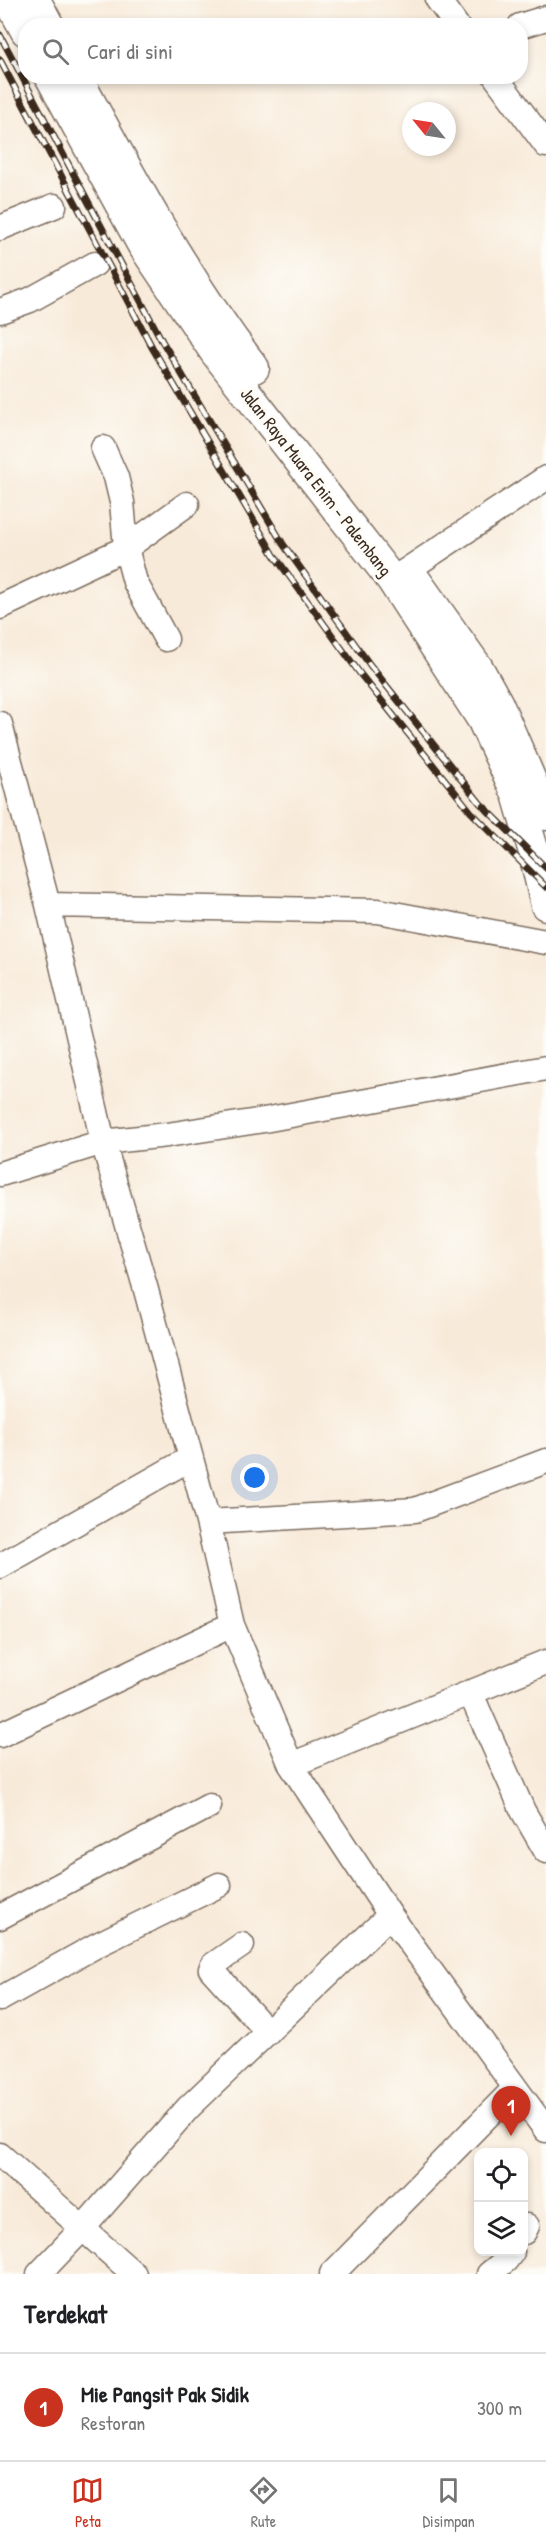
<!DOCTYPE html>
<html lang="id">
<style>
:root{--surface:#fff;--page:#f6f6f6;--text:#202124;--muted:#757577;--line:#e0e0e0;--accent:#c8321e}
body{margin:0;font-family:"Patrick Hand",sans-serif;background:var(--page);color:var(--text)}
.controls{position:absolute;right:18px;bottom:18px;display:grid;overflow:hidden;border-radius:12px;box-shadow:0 3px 9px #0003}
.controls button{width:54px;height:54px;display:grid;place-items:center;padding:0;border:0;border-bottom:2px solid var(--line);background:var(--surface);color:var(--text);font:30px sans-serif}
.compass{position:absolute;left:402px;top:102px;width:54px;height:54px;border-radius:50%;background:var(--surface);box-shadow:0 3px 9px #0003;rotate:300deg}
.you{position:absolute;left:255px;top:1478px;width:21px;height:21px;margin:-15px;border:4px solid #fff;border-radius:50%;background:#1a73e8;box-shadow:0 0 0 9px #1a73e833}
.badge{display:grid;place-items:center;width:39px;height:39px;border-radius:50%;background:var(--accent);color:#fff;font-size:20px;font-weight:700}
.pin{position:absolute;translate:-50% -50px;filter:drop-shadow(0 2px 3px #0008)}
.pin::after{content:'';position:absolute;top:32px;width:21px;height:18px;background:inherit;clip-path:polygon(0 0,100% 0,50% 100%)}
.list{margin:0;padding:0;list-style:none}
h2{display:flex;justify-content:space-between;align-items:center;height:78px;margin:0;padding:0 24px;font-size:26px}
h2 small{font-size:20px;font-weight:400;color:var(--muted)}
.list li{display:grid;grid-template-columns:39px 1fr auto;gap:18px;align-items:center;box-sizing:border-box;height:108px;padding:0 24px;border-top:2px solid var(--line)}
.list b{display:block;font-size:22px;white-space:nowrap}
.list p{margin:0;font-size:20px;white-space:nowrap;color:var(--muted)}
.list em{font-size:20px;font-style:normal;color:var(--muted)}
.icon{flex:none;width:33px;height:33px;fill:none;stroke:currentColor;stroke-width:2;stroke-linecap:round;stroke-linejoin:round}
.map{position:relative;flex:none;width:546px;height:2274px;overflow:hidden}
.search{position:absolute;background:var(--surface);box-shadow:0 3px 9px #0003;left:18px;right:18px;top:18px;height:66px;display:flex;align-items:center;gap:15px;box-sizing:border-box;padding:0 21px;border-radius:24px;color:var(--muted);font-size:22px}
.sheet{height:186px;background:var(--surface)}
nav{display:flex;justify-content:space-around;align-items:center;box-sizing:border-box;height:84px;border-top:2px solid var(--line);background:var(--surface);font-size:16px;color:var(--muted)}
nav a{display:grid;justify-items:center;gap:3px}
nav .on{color:var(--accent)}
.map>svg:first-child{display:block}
</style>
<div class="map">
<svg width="546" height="2274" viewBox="0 0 546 2274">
<rect width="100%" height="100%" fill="#fdfcf7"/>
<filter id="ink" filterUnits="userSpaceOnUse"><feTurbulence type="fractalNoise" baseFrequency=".0167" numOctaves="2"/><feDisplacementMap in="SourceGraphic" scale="12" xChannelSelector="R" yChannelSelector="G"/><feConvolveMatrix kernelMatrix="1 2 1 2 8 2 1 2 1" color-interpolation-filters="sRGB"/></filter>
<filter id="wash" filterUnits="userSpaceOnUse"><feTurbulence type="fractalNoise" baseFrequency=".008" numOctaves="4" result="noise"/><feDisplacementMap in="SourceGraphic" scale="24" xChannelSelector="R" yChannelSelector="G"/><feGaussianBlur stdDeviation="1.35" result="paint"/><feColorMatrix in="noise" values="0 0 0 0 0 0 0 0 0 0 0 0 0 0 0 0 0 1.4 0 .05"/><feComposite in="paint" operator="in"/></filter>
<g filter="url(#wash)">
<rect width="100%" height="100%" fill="#f8ead9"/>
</g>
<g filter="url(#ink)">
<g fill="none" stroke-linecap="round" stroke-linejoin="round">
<defs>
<path id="minor" d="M438,0l19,26
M520,26l26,-8
M495,76l51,69
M0,228l54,-22
M0,311l30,-11 65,-36
M103,448l13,29 6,25 4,46 9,34 31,57
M392,580l154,-102
M0,607l126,-59 61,-44
M0,724l48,181 55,237 43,148 62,232 24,103 59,140 99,150 156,215
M48,905l330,6 168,31
M0,1174l103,-32 64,-7 97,-15 282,-52
M208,1522l207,-12 131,-49
M0,1566l191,-108
M470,1692l53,119 23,40
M0,1735l232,-110
M291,1765l255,-103
M0,1917l209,-111
M242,1945l-29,20 -2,4 57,63
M0,1999l97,-54 122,-60
M0,2155l134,119
M524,2232l3,-6
M39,2274l43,-45 106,-121 202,-193
M332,2274l183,-186
M489,2274l17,-14 6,-8"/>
<path id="major" d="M9,0l17,31
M35,0l14,26
M50,76l92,168 73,108 177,228 90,139 35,75 16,55 13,56
M76,76c54,100 109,202 178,292
M414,578l64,90 20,36 48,111"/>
</defs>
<use href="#minor" stroke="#7d6d5f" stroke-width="27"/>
<use href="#major" stroke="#7d6d5f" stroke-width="33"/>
<use href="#minor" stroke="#fff" stroke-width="24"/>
<use href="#major" stroke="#fff" stroke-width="30"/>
<defs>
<path id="rail" d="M0,35l162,306 121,203 87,121 110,138 66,65
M0,60l153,289 121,206 87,120 110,137 75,75"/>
</defs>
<use href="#rail" stroke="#3b2a1e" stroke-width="7"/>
<use href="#rail" stroke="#fdfcf7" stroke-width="4.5" stroke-dasharray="14" stroke-linecap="butt"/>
</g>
</g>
<g text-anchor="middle" stroke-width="6" stroke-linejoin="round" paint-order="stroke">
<g font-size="18" fill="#3b2a1e" stroke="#fdfcf7">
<text transform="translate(316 482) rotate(52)" y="6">Jalan Raya Muara Enim - Palembang</text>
</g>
</g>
</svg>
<div class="controls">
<button><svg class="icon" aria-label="locate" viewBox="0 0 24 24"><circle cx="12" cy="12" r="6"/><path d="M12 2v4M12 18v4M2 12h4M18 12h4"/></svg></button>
<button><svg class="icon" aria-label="layers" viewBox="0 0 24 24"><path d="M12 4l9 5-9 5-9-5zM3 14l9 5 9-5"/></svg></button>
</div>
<svg class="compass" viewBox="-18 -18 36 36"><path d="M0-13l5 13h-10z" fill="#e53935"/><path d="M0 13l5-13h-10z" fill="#757577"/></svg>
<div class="you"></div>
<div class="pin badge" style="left:511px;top:2136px">1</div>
<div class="search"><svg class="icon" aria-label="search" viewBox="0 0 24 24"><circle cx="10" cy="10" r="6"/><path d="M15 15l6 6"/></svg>Cari di sini</div>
</div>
<section class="sheet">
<h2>Terdekat<small></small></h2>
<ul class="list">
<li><span class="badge">1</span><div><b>Mie Pangsit Pak Sidik</b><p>Restoran</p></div><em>300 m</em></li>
</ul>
</section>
<nav>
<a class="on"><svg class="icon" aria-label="map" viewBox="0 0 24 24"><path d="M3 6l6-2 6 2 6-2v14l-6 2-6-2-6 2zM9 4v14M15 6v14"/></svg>Peta</a>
<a><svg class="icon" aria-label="directions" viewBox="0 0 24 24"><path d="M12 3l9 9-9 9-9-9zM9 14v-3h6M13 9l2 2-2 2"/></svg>Rute</a>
<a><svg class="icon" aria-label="saved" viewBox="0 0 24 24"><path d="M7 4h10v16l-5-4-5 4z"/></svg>Disimpan</a>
</nav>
